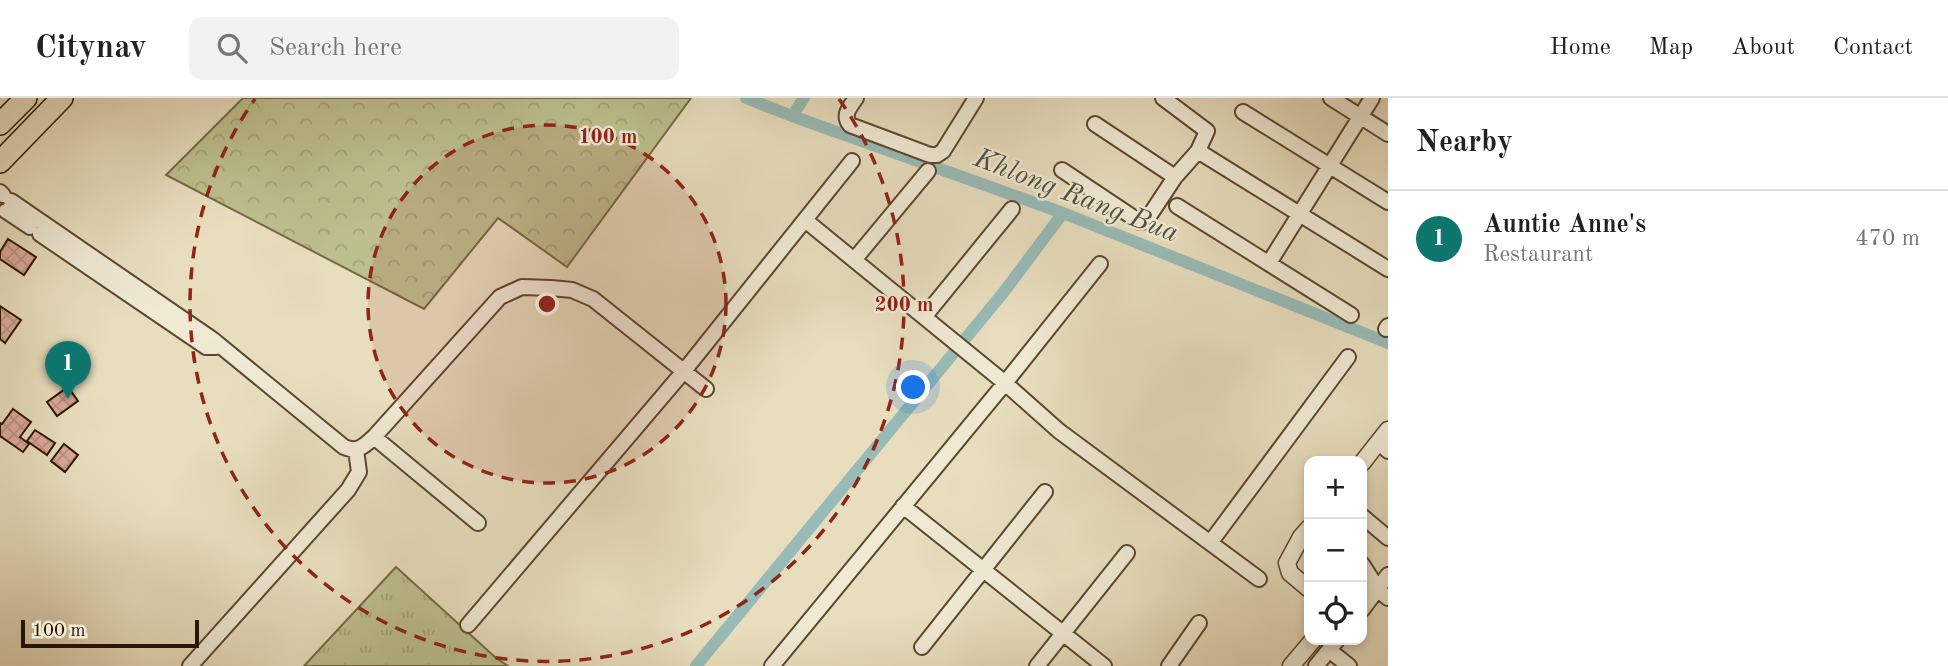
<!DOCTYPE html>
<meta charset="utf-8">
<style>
:root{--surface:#fff;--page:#f2f2f2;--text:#202124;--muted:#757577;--line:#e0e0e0;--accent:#0f766e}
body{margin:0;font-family:"Old Standard TT",serif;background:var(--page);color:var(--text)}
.controls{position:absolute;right:21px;bottom:21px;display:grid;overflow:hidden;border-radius:14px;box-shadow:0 4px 10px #0003}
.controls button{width:63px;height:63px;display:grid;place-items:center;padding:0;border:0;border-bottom:2px solid var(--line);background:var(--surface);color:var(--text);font:35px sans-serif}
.scale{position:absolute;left:21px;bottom:18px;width:178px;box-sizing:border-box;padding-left:7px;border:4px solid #2a1601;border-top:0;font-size:19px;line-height:24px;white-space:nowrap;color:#2a1601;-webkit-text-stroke:5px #f0ead5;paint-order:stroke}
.you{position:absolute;left:914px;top:290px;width:24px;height:24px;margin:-18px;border:5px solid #fff;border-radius:50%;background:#1a73e8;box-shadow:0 0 0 10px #1a73e833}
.badge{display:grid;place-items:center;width:46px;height:46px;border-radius:50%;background:var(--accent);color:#fff;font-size:23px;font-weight:700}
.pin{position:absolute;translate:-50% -58px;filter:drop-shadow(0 2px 4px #0008)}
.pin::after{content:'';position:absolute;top:37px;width:24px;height:21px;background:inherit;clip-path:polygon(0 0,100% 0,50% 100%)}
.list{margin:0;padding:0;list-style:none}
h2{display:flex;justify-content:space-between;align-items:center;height:91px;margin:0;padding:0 28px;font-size:30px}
h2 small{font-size:23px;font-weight:400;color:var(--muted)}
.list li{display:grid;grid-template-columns:46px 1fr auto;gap:21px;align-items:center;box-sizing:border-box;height:98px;padding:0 28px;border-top:2px solid var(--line)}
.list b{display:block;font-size:26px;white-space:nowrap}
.list p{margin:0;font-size:23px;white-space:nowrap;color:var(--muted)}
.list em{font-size:23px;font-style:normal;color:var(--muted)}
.icon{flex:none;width:38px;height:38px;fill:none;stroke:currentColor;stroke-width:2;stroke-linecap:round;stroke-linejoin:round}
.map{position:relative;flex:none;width:1388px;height:568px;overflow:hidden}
header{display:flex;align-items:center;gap:42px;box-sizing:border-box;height:98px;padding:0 35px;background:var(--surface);border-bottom:2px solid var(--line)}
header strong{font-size:33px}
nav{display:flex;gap:38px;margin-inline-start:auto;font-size:24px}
.search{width:490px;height:63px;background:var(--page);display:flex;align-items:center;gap:18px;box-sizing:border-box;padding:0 24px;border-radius:14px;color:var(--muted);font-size:26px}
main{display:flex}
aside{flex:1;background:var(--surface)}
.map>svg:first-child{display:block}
</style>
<header>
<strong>Citynav</strong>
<div class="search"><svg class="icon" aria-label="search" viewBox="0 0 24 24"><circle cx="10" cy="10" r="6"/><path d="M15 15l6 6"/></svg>Search here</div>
<nav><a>Home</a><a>Map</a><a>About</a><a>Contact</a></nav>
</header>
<main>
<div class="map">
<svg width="1388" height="568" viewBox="0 0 1388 568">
<defs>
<pattern id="grass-tufts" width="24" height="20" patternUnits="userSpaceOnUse" patternTransform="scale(1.75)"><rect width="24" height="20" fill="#bdbf8d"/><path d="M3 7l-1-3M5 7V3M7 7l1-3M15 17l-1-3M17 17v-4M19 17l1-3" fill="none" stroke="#a3a378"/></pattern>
<pattern id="forest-crowns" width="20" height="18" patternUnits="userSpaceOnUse" patternTransform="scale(1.75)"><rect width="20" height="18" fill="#bdbf8d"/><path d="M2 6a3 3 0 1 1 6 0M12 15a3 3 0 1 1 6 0" fill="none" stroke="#a3a378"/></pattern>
<pattern id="building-cross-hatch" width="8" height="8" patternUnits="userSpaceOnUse" patternTransform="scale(1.75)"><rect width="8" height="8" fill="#daa998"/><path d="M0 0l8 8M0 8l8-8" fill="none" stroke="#bb9181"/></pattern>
</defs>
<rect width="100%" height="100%" fill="#e8debe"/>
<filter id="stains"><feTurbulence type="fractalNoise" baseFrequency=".00286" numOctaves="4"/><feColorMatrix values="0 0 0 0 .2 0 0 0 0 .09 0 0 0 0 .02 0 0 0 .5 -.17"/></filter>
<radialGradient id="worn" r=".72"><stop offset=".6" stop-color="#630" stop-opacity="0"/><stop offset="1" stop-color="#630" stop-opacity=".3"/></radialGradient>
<path fill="url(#grass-tufts)" stroke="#746a47" stroke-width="2" d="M396,469l100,91 12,8h-204z"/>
<path fill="url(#forest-crowns)" stroke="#746a47" stroke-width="2" d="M243,0h448l-124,169 -69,-49 -74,91 -258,-134z"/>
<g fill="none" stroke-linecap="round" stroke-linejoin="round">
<path stroke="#98bbb7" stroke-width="12" d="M746,0l46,18 271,97 325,130
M792,18l12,-18
M696,568l307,-373 60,-80"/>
</g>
<path fill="url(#building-cross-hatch)" stroke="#2a1601" stroke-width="2" d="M8,141l28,18 -12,18 -24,-16v-7z
M0,208l21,14 -16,23 -5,-4z
M68,289l10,14 -21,15 -10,-14z
M13,311l18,13 -11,15 9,7 -6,8 -23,-16v-13l2,1z
M35,332l20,13 -8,12 -20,-14z
M64,346l14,11 -13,17 -14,-11z"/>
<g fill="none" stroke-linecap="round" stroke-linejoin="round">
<defs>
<path id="minor" d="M856,0c-6,9 -14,17 -6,27l80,30h7l6,-4 33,-53
M1331,0l57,36
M1243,14l145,90
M1095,26l80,53
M1198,53l190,118
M1062,72l78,52 6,-1 29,-44 23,-26 9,-20 -44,-33
M0,94l3,3
M11,103l201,138 132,108c14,6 20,-1 30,-10l104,86
M1177,108l174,109
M6,113l24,16
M805,122l200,163 54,48 200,148
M40,136l166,113h10
M854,162l74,-89
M1269,165l103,-165
M924,219l88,-108
M1386,231l2,-3
M374,339l126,-140 22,-10 29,1 21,2 21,9 113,90
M1386,351l2,2
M903,408l201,160
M1362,418l26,22
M1210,445l138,-186
M1362,466l16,25
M1362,484l16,8 10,8
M1362,512l26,-35
M468,527l216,-254 168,-210
M922,549l123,-155
M1329,552l20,16
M190,568l158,-176 11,-18 -3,-22
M772,568l233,-283 95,-119
M1037,568l90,-113
M1169,568l30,-43
M1316,568l21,-26"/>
<path id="tertiary" d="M1362,365l26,-33
M1309,430l-8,9 -14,26 3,10 19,16
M1291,568l22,-26"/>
<path id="primary" d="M0,26l26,-26
M0,64l62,-64"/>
</defs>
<use href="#minor" stroke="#5a4830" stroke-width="18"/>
<use href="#tertiary" stroke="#5a4830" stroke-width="19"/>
<use href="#primary" stroke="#2a1601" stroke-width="24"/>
<use href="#minor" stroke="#f0ead5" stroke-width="14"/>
<use href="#tertiary" stroke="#f0ead5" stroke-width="16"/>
<use href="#primary" stroke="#e8debe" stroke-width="21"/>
</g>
<circle cx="547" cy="206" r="179" fill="#8f2418" fill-opacity=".12"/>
<g fill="none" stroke="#8f2418" stroke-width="3.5" stroke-dasharray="12 9">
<circle cx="547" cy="206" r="179"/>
<path d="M839 1A357 357 0 1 1 255 1"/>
</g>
<g text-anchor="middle" stroke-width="5" stroke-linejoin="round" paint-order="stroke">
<g font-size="28" font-style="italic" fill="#505041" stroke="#f0ead5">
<text transform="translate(1077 96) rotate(21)" y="10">Khlong Rang Bua</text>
</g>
</g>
<circle cx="547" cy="206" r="10" fill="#8f2418" stroke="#f0ead5" stroke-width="3.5"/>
<g font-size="21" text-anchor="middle" font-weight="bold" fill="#8f2418" stroke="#f0ead5" stroke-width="5" stroke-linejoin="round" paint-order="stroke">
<text x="608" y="45">100 m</text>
<text x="904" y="213">200 m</text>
</g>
<rect width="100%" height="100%" filter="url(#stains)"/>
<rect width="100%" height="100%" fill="url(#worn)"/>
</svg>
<div class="controls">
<button>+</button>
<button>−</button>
<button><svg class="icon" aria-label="locate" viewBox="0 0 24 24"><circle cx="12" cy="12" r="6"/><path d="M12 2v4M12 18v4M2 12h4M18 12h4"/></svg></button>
</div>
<div class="scale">100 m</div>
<div class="you"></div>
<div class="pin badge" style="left:68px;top:301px">1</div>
</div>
<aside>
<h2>Nearby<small></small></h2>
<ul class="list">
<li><span class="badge">1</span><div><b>Auntie Anne's</b><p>Restaurant</p></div><em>470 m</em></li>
</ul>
</aside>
</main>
